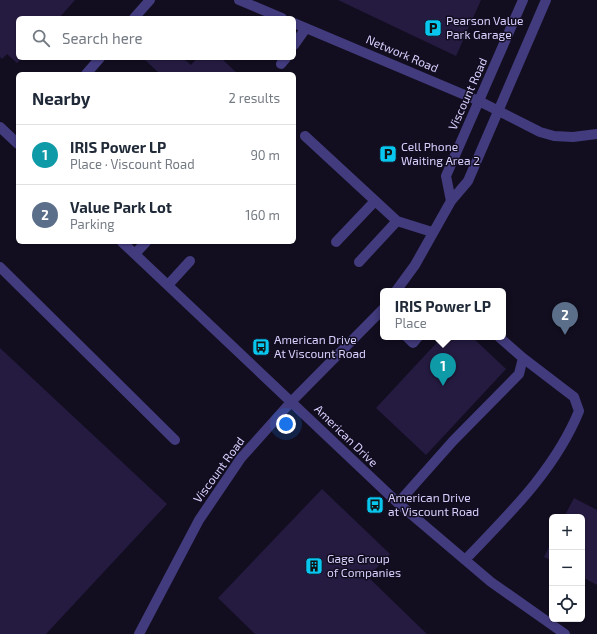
<!DOCTYPE html>
<meta charset="utf-8">
<style>
:root{--surface:#fff;--page:#f2f2f3;--text:#1f2937;--muted:#747a83;--line:#e0e1e3;--accent:#15708a}
body{margin:0;font-family:"Exo 2",sans-serif;background:var(--page);color:var(--text)}
.controls{position:absolute;right:12px;bottom:12px;display:grid;overflow:hidden;border-radius:6px;box-shadow:0 1px 3px #0004}
.controls button{width:36px;height:36px;display:grid;place-items:center;padding:0;border:0;border-bottom:1px solid var(--line);background:var(--surface);color:var(--text);font:20px sans-serif}
.you{position:absolute;left:286px;top:424px;width:14px;height:14px;margin:-10px;border:3px solid #fff;border-radius:50%;background:#1a73e8;box-shadow:0 0 0 6px #1a73e833}
.badge{display:grid;place-items:center;width:26px;height:26px;border-radius:50%;background:var(--accent);color:#fff;font-size:13px;font-weight:700}
.pin{position:absolute;translate:-50% -33px;filter:drop-shadow(0 1px 2px #0008)}
.pin::after{content:'';position:absolute;top:21px;width:14px;height:12px;background:inherit;clip-path:polygon(0 0,100% 0,50% 100%)}
.popup{position:absolute;left:380px;top:288px;width:126px;height:52px;box-sizing:border-box;display:grid;place-content:center;border-radius:6px;background:var(--surface);filter:drop-shadow(0 1px 3px #0005);font-size:13px;white-space:nowrap;color:var(--muted)}
.popup b{font-size:15px;color:var(--text)}
.popup::after{content:'';position:absolute;left:50%;top:100%;margin-left:-8px;border:8px solid transparent;border-top-color:var(--surface)}
.list{margin:0;padding:0;list-style:none}
h2{display:flex;justify-content:space-between;align-items:center;height:52px;margin:0;padding:0 16px;font-size:17px}
h2 small{font-size:13px;font-weight:400;color:var(--muted)}
.list li{display:grid;grid-template-columns:26px 1fr auto;gap:12px;align-items:center;box-sizing:border-box;height:60px;padding:0 16px;border-top:1px solid var(--line)}
.list b{display:block;font-size:15px;white-space:nowrap}
.list p{margin:0;font-size:13px;white-space:nowrap;color:var(--muted)}
.list em{font-size:13px;font-style:normal;color:var(--muted)}
.icon{flex:none;width:22px;height:22px;fill:none;stroke:currentColor;stroke-width:2;stroke-linecap:round;stroke-linejoin:round}
.map{position:relative;flex:none;width:597px;height:634px;overflow:hidden}
.search{position:absolute;background:var(--surface);box-shadow:0 1px 3px #0004;left:16px;top:16px;width:280px;height:44px;display:flex;align-items:center;gap:10px;box-sizing:border-box;padding:0 14px;border-radius:6px;color:var(--muted);font-size:15px}
.panel{position:absolute;background:var(--surface);box-shadow:0 1px 3px #0004;left:16px;top:72px;width:280px;height:172px;border-radius:6px}
.map>svg:first-child{display:block}
</style>
<div class="map">
<svg width="597" height="634" viewBox="0 0 597 634">
<rect width="100%" height="100%" fill="#120e20"/>
<path fill="#251b40" d="M0,0h75l-16,18h-41v40h4l-5,5 -10,-9 -5,5 -2,-2z
M338,0h143l-25,56z
M143,58h40l8,7 6,-7h24l17,16h-78z
M442,337h30l34,32 -80,86 -50,-47z
M0,348l167,156 -121,130h-46z
M322,489l68,65 -22,23 59,57h-172l-37,-36z
M574,498l23,12v75l-15,-8v-60h-18z
M552,541v20l-8,-4z"/>
<g fill="none" stroke-linecap="round" stroke-linejoin="round">
<path stroke="#423b7d" stroke-width="10" d="M239,0l43,18
M134,18l16,-18
M294,23l185,78 61,31 14,4 19,1 24,-3
M294,45l12,-17
M281,64l5,-6
M86,74l14,-16
M0,127l18,17
M305,136l92,85 35,11
M451,201l-5,-25 77,-176
M122,242l276,261 93,79 74,52
M336,242l39,-41
M135,254l11,-12
M359,262l38,-41
M0,267l175,173
M168,285l22,-24
M396,291l19,-26 36,-64 17,-20 78,-181
M407,337l6,6 5,-6
M398,503l55,-62 66,-67 4,-16 -24,-21
M465,560c43,-45 90,-90 114,-149l-5,-14 -51,-39
M139,634l60,-114 42,-62 50,-56 92,-93"/>
</g>
<defs>
<symbol id="parking-square" viewBox="-11 -11 22 22"><rect x="-9" y="-9" width="18" height="18" rx="4" fill="#09c6ef" stroke="#120e20"/><path d="M-3.5-5.5H1a3.5 3.5 0 0 1 0 7H-1V5.5H-3.5ZM-1-3.4V-.6H.8a1.4 1.4 0 0 0 0-2.8Z" fill="#111"/></symbol>
<symbol id="bus-square" viewBox="-11 -11 22 22"><rect x="-9" y="-9" width="18" height="18" rx="4" fill="#09c6ef" stroke="#120e20"/><path d="M-5-6H5V4H4V6H2V4H-2V6H-4V4H-5ZM-3.5-4V0h7V-4ZM-3.5 1.2v1.5H-2V1.2ZM2 1.2v1.5H3.5V1.2Z" fill="#111"/></symbol>
<symbol id="building-square" viewBox="-11 -11 22 22"><rect x="-9" y="-9" width="18" height="18" rx="4" fill="#09c6ef" stroke="#120e20"/><path d="M-4-6H4V6H1V3H-1V6H-4ZM-2.5-4.3h1.7v1.8h-1.7ZM.8-4.3h1.7v1.8H.8ZM-2.5-1h1.7V.8h-1.7ZM.8-1h1.7V.8H.8Z" fill="#111"/></symbol>
</defs>
<g fill-rule="evenodd">
<use href="#parking-square" x="423" y="18" width="20" height="20"/>
<use href="#parking-square" x="378" y="144" width="20" height="20"/>
<use href="#bus-square" x="251" y="337" width="20" height="20"/>
<use href="#bus-square" x="365" y="495" width="20" height="20"/>
<use href="#building-square" x="304" y="556" width="20" height="20"/>
</g>
<g text-anchor="middle" stroke-width="3" stroke-linejoin="round" paint-order="stroke">
<g font-size="12" fill="#d8cffd" stroke="#120e20" text-anchor="start">
<text x="446" y="25">Pearson Value<tspan x="446" dy="14">Park Garage</tspan></text>
<text x="401" y="151">Cell Phone<tspan x="401" dy="14">Waiting Area 2</tspan></text>
<text x="274" y="344">American Drive<tspan x="274" dy="14">At Viscount Road</tspan></text>
<text x="388" y="502">American Drive<tspan x="388" dy="14">at Viscount Road</tspan></text>
<text x="327" y="563">Gage Group<tspan x="327" dy="14">of Companies</tspan></text>
</g>
<g font-size="12" fill="#d8cffd" stroke="#120e20">
<text transform="translate(402 54) rotate(23)" y="4">Network Road</text>
<text transform="translate(468 94) rotate(-66)" y="4">Viscount Road</text>
<text transform="translate(346 436) rotate(44)" y="4">American Drive</text>
<text transform="translate(219 470) rotate(-54)" y="4">Viscount Road</text>
</g>
</g>
</svg>
<div class="controls">
<button>+</button>
<button>−</button>
<button><svg class="icon" aria-label="locate" viewBox="0 0 24 24"><circle cx="12" cy="12" r="6"/><path d="M12 2v4M12 18v4M2 12h4M18 12h4"/></svg></button>
</div>
<div class="you"></div>
<div class="pin badge" style="left:443px;top:386px;background:#0f9aa8">1</div>
<div class="popup"><b>IRIS Power LP</b>Place</div>
<div class="pin badge" style="left:565px;top:335px;background:#5c6f8a">2</div>
<div class="search"><svg class="icon" aria-label="search" viewBox="0 0 24 24"><circle cx="10" cy="10" r="6"/><path d="M15 15l6 6"/></svg>Search here</div>
<section class="panel">
<h2>Nearby<small>2 results</small></h2>
<ul class="list">
<li><span class="badge" style="background:#0f9aa8">1</span><div><b>IRIS Power LP</b><p>Place · Viscount Road</p></div><em>90 m</em></li>
<li><span class="badge" style="background:#5c6f8a">2</span><div><b>Value Park Lot</b><p>Parking</p></div><em>160 m</em></li>
</ul>
</section>
</div>
